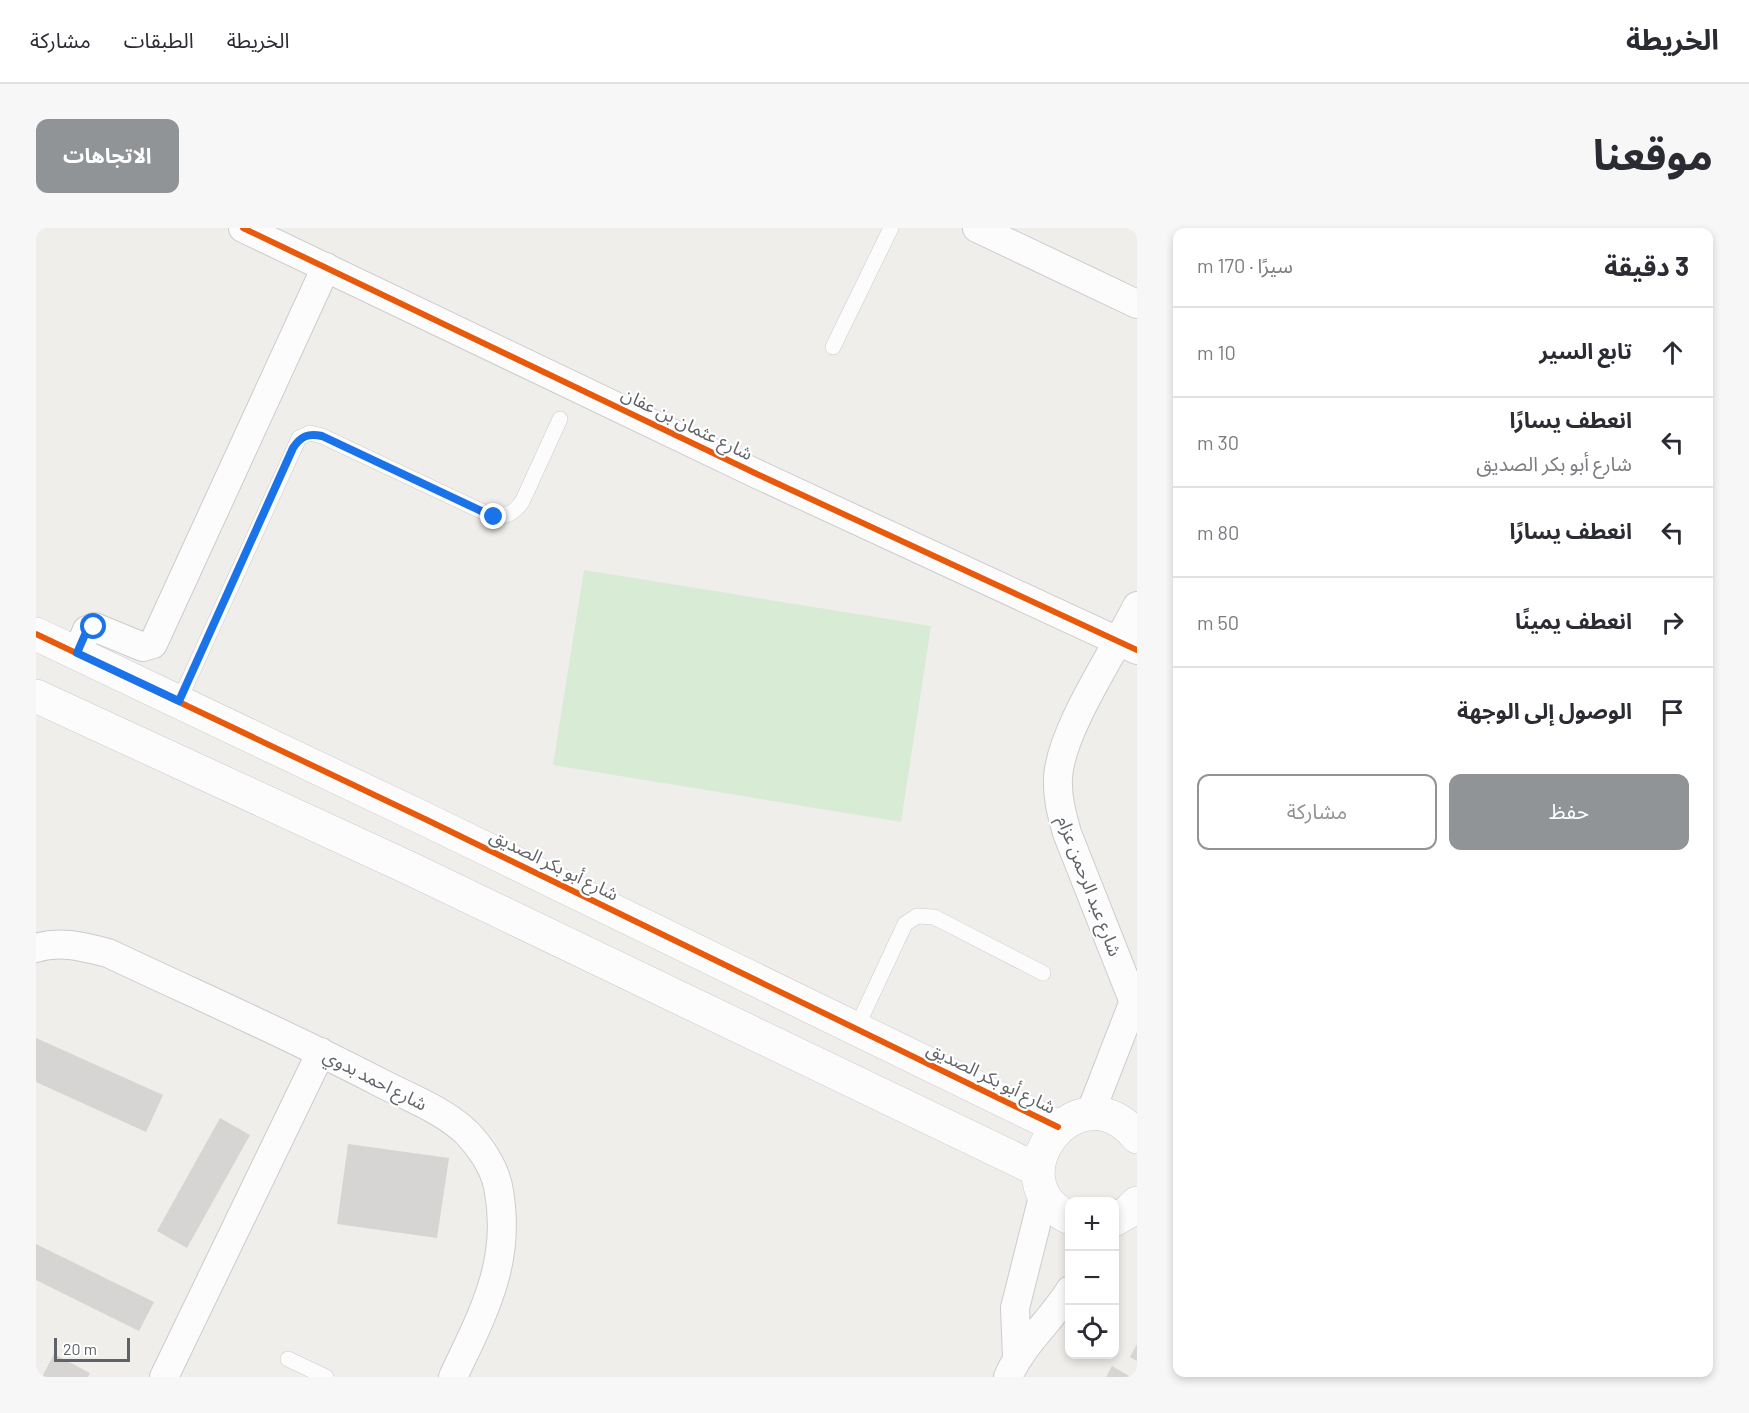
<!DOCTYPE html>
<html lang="ar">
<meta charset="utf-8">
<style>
:root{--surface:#fff;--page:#f7f7f7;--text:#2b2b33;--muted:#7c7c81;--line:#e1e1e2;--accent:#919496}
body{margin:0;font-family:Barlow,"Noto Sans Arabic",sans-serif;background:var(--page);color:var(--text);direction:rtl}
.controls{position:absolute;right:18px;bottom:18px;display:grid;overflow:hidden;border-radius:12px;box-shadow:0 3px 9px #0003}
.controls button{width:54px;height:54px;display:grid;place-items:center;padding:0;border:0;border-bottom:2px solid var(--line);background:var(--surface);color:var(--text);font:30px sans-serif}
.scale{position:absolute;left:18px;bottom:15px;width:76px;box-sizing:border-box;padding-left:6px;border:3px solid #5f6368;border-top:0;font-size:16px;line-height:21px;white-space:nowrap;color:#5f6368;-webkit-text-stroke:4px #fff;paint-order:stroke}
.stop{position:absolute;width:18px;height:18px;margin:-14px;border:4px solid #1a73e8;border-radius:50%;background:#fff}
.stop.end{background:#1a73e8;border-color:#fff;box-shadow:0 2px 6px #0008}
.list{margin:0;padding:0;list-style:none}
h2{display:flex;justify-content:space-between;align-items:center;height:78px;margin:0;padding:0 24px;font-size:26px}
h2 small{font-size:20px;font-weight:400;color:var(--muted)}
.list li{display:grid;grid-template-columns:39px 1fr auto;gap:18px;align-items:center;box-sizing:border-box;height:90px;padding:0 24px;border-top:2px solid var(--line)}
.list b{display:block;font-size:22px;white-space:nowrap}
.list p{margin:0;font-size:20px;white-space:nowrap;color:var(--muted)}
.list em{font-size:20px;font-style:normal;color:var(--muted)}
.actions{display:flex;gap:12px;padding:18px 24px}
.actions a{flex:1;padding:14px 0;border:2px solid var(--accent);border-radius:12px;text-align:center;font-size:21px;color:var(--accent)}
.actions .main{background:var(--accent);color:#fff}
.icon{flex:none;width:33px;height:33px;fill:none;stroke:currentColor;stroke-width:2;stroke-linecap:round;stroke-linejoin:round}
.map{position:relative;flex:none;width:1101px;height:1149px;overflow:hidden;direction:ltr;border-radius:12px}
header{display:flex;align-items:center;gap:36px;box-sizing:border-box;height:84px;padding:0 30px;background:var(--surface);border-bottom:2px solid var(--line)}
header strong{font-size:28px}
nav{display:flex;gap:33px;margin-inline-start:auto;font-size:21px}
.intro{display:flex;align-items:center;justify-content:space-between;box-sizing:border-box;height:144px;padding:0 36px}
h1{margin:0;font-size:42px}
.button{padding:15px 27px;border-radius:12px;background:var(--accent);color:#fff;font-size:21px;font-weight:700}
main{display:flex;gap:36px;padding:0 36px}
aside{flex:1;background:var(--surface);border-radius:12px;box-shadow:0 3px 9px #0003}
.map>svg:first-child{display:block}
</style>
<header>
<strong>الخريطة</strong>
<nav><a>الخريطة</a><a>الطبقات</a><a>مشاركة</a></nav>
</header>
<div class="intro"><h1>موقعنا</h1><a class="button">الاتجاهات</a></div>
<main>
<aside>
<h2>3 دقيقة<small>سيرًا · 170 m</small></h2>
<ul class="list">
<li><svg class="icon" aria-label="ahead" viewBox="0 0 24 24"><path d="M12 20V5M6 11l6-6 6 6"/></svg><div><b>تابع السير</b></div><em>10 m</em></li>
<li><svg class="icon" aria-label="left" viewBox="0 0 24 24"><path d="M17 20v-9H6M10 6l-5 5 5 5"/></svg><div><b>انعطف يسارًا</b><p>شارع أبو بكر الصديق</p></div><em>30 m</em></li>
<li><svg class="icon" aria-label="left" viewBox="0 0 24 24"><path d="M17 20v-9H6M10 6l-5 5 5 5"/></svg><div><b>انعطف يسارًا</b></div><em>80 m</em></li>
<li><svg class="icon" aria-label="right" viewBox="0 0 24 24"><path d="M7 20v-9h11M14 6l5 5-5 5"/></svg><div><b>انعطف يمينًا</b></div><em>50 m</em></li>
<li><svg class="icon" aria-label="arrive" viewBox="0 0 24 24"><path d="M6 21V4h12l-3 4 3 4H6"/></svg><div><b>الوصول إلى الوجهة</b></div></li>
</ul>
<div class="actions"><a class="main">حفظ</a><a>مشاركة</a></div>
</aside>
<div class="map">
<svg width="1101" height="1149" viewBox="0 0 1101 1149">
<rect width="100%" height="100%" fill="#efeeea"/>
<path fill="#d8ebd5" d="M548,342l347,56 -30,196 -348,-57z"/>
<path fill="#d6d5d3" d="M0,810l127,57 -17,37 -110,-50z
M184,890l30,17 -63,113 -30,-17z
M312,916l101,14 -12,80 -100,-14z
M0,1016l118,58 -15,29 -103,-51z
M1101,1116v17l-7,-4z
M18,1126l36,19 -2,4h-46z
M1076,1138l19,11h-25z"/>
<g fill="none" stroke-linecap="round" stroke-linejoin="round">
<defs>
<path id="lane" d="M797,119l58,-119
M143,473l120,-263 11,-5 12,3 172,81c13,-1 20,-4 28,-15l38,-83
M820,801l49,-105 12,-8 17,1 109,56
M252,1131l38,18"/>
<path id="street" d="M207,0l516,247 378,175
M941,0l160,76
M1101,378c-22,45 -77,125 -79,172 -1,20 4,37 9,55l70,177
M41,425l10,-23 7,-3 49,20 10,-3 173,-377
M0,720c24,-8 48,-1 72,5 91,43 183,83 271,129 29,15 64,28 87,50 14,14 28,35 32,54 15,75 -15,127 -45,191
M1054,886l44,-113
M981,1130l-2,-50 29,-115
M128,1149l157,-325
M972,1149c14,-33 43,-56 62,-87"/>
<path id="secondary" d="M0,406l391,186 631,307
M0,468l373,172 629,302
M1034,990c-79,-36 7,-154 67,-81
M1078,992l14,-8 9,-9"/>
</defs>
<use href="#lane" stroke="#cbcccc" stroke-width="16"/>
<use href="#street" stroke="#cbcccc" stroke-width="30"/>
<use href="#secondary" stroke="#cacacb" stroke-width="34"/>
<use href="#lane" stroke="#fdfcfc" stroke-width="15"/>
<use href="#street" stroke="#fdfcfc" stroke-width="28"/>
<use href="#secondary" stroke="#fdfcfc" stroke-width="33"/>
<defs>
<path id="cycleway" d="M207,0l516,247 378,175
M0,406l391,186 631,307"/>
</defs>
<use href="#cycleway" stroke="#fff" stroke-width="10"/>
<use href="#cycleway" stroke="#e8590c" stroke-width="6"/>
</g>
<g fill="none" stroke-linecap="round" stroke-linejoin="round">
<path stroke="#1a73e8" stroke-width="8" d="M58,399l-7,3 -10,23 102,48 114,-253c8,-12 15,-15 29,-12l172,81"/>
</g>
<g text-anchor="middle" stroke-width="4.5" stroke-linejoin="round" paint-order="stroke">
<g font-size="18" fill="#5f6368" stroke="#fff">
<text transform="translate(651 196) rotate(26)" y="6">شارع عثمان بن عفان</text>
<text transform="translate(518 637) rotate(26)" y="6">شارع أبو بكر الصديق</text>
<text transform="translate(1053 658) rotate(69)" y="6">شارع عبد الرحمن عزام</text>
<text transform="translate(955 850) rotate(26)" y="6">شارع أبو بكر الصديق</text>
<text transform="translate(339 852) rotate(27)" y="6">شارع احمد بدوي</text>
</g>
</g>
</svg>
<div class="controls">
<button>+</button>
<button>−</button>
<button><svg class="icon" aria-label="locate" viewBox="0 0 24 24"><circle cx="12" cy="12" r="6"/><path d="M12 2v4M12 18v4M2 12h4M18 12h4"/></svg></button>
</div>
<div class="scale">20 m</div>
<div class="stop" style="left:58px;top:399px"></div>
<div class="stop end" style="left:458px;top:289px"></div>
</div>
</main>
